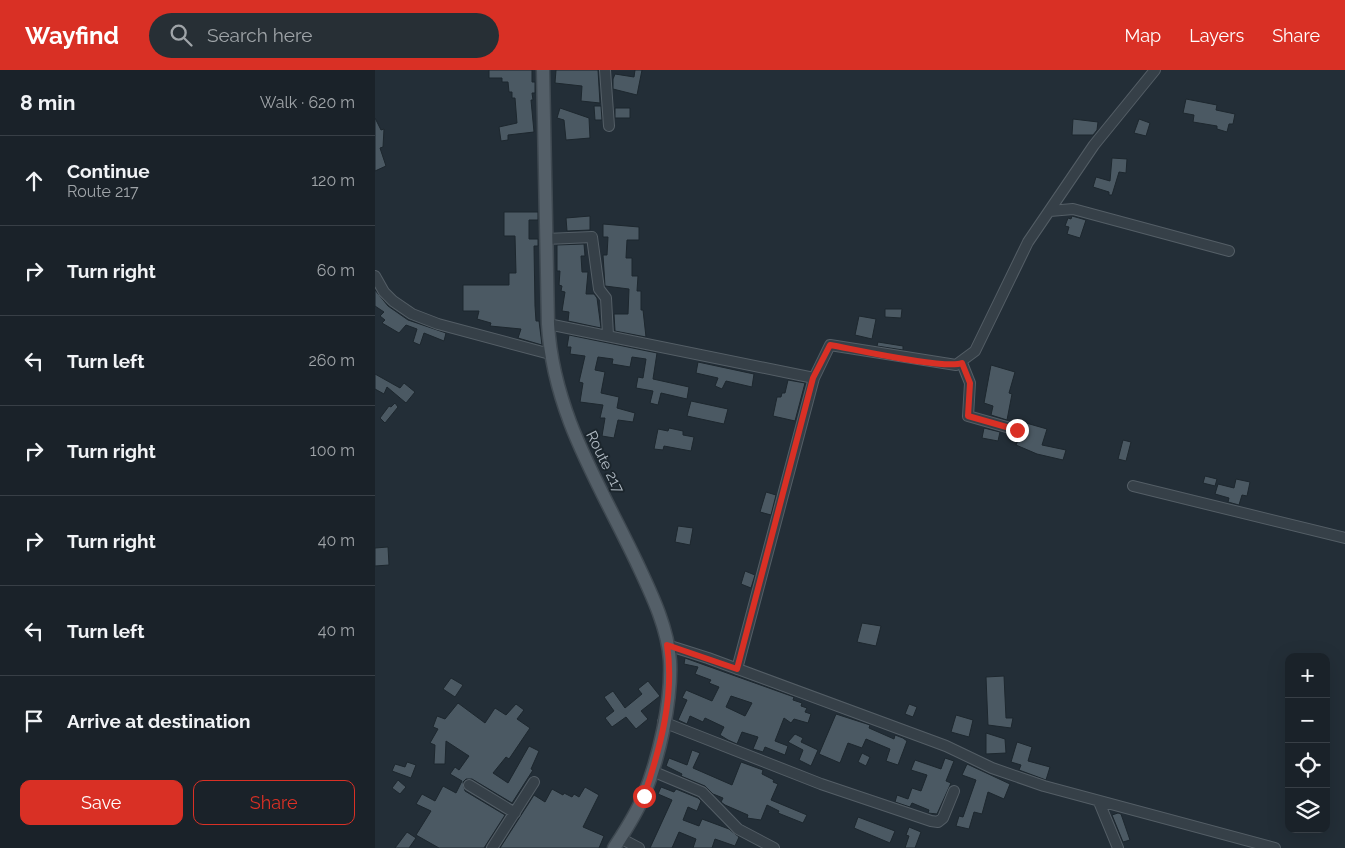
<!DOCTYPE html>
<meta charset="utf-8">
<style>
:root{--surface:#1a2229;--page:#272f35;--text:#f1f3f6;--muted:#9fa4a8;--line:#383f46;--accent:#d93025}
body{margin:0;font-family:Raleway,sans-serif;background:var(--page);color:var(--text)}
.controls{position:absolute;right:15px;bottom:15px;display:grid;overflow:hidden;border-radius:10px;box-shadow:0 5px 20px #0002}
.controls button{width:45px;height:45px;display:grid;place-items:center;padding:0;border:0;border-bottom:1px solid var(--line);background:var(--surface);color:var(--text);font:25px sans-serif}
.stop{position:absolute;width:15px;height:15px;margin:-11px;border:4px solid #d93025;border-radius:50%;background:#fff}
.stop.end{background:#d93025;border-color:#fff;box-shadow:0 1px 5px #0008}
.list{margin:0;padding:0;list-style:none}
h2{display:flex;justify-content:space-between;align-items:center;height:65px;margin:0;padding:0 20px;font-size:21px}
h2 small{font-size:16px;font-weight:400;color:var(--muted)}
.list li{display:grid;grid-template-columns:32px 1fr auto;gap:15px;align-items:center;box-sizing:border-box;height:90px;padding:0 20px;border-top:1px solid var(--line)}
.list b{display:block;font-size:19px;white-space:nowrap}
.list p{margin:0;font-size:16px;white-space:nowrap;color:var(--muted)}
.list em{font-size:16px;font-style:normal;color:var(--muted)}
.actions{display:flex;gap:10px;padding:15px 20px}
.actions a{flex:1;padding:11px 0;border:1px solid var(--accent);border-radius:10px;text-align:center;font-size:18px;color:var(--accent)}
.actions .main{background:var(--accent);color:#fff}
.icon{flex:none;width:28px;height:28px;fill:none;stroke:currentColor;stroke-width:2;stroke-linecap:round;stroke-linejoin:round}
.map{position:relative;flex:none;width:970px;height:778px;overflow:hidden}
header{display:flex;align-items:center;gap:30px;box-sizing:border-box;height:70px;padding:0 25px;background:var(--accent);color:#fff}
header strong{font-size:24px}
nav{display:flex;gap:28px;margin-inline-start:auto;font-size:18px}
.search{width:350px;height:45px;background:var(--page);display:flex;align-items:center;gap:12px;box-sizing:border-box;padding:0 18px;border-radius:28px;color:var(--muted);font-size:19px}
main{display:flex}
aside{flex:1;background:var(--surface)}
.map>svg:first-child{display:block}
</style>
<header>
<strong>Wayfind</strong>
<div class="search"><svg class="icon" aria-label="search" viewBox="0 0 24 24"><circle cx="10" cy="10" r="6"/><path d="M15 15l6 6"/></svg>Search here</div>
<nav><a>Map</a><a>Layers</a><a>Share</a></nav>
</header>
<main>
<aside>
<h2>8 min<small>Walk · 620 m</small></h2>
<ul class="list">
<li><svg class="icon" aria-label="ahead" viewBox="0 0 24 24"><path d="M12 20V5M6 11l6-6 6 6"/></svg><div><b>Continue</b><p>Route 217</p></div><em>120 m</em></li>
<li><svg class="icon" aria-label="right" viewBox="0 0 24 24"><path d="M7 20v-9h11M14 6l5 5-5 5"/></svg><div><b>Turn right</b></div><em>60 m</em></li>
<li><svg class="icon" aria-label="left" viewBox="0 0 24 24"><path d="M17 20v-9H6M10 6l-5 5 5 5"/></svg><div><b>Turn left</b></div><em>260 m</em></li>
<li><svg class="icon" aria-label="right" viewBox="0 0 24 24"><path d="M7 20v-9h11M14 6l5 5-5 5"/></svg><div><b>Turn right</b></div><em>100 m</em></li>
<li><svg class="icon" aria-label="right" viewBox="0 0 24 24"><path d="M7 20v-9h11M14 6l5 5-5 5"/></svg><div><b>Turn right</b></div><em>40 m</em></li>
<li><svg class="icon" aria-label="left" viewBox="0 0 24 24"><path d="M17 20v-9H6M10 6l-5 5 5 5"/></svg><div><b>Turn left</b></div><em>40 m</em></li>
<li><svg class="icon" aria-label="arrive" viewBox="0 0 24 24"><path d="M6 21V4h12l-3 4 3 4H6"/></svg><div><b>Arrive at destination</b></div></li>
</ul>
<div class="actions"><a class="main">Save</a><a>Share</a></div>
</aside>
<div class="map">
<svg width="970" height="778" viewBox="0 0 970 778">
<rect width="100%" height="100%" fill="#232e37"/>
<path fill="#4b5963" stroke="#1d272e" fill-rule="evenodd" d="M114,0h43v12h3v11h-3l1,7h-2l3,32 -26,3v5l-7,1 -2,-14 18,-4 -2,-25h-3v-6h-3l-1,-10h-6v-4h-13z
M181,0h42l2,33 -19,-2 1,-15 -27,-3z
M260,0h7l-5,25 -24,-6v-10l2,-5 19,3z
M811,29l31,6 -1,5 19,4 -2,10h-4l-2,8 -10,-3v-3l-24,-4 1,-7 -11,-2z
M219,36h7l1,14h-7z
M185,38l29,10 1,20 -24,2 -2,-20 -7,-2z
M240,38h15v10h-15z
M0,48l6,12 3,-1 -1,18 -3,1 6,18 -11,5z
M698,49l25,3 -1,8 -4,5h-21z
M764,49l11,4 -4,13 -12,-3z
M737,88l15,1 -1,14 -7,-1 -7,23h-3v-3l-16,-5 3,-10 14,4z
M129,142h34v8h-9v19h9v7h-4l1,60 1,15h3l3,24 -24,-7 3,-9 -31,-3 1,-3 -14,-4 2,-8h-16v-26h46v-12h7l-1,-37h-11z
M215,146v14l-23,1 -1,-13z
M697,146l14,4 -6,18 -13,-4 2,-7 -4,-1 3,-8 3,1z
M228,154l36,3v13h-12l-1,18h6v18h6l-1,15h4v19h2l3,27 -31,-6 -1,-17h14l1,-25 -24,-3 -2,-31h4l1,-18h-5z
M209,174l1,12h-4l1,16h6l-2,22h8l3,4 4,30 -33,-7 1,-9 -7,-1 3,-19 -4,-1 1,-5 -3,-1 1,-14h-3v-26z
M0,220l13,16 20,14 38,13 -2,8 -20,-8 -4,12 -7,-3 4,-13 -11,-4 -7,8 -17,-10 3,-3 -5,-4 4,-4 -9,-6z
M510,239h17l-1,9 -16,-1z
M484,246l17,3 -4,20 -17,-4z
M194,265l88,18 -4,26 36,8 -2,12 -26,-6 -3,12 -8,-2 3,-12 -17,-3 2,-11 5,1 3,-19 -14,-2 -2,10 -18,-3 1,-5 -15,-2 -3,13 10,2 -4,21 18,4 -2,11 18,5 -2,9 -15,-2 -4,18 -12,-2 3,-18h-5l3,-13 -23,-3 3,-19 -4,-1 6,-26 -15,-2 1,-7h-4z
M503,272l25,4v4l-26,-4z
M323,292l56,12 -2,13 -26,-6 -4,8 -7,-3 3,-8 -22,-5z
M616,295l24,7 -6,21 3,1 -5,26 -16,-5 2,-9 -9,-3z
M0,304l25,14 4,-5 11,9 -9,11 -19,-16 -3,7 -9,-5z
M413,310l17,3 -10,38 -22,-5 4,-19h4l1,-4h3z
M316,331l37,8 -4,15 -37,-8z
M20,333l3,4 -13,16 -5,-5 9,-12 2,1z
M651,353l21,6 -5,16 24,5 -3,10 -26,-6 -21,-9 4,-9h2z
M294,358l14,3v4l11,2 -3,14 -27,-5 -1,4 -9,-1 4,-20 10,2z
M609,358l16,4 -2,9 -16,-3z
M748,370l8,2 -5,19 -8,-2z
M830,406l12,3 -2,7 -12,-3z
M861,409l14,3 -3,14 -5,-1 -3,10 -11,-3 1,-4 -14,-4 3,-10 16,4z
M391,422l10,3 -5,20 -11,-3z
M303,456l15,2 -3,17 -15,-3z
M13,477l1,18 -14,1v-18z
M370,501l10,4 -4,13 -10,-4z
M487,553l19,3 -5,20 -19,-4z
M310,588l109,39 -1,3 9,3 -1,3 6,2 -2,4 6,2 -3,9 -14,-4 -3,4 -7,-5 -9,23 13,5 -3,9 -20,-8 -2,5 -10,-3 5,-12 -16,-5 -5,12 -9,-4 -8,-5 4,-8 -19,-9 -2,4 -13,-6 -3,8 -9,-4 9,-20 -5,-2 4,-8 26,11 7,-14 -10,-4 2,-3 -16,-6 3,-7 -14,-3zM356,626l21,7 -7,13 -19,-9z
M629,606l2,42h7l-2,10 -23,-3 -2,-48z
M76,608l12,7 -8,12 -12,-8z
M273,611l12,15 -19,15 7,8 -12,10 -10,-12 -14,10 -7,-9 9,-7 -10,-14 9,-6 12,17 17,-14 -4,-5z
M83,633l27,20 10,-15 11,7 10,-11 8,6 -7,9 13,9 -21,31 -3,-2 -13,16 15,10 21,-37 10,5 -8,18 2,1 -21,33 -40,-24h-6l-3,3 2,9 40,24 -21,33h-45l-23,-13 15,-24 -15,-7 6,-10 13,7 8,-15 13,7 6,-12 -12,-7 5,-7 4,3 10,-14 -23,-15 -1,23h-11l1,-19 -5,-2 8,-14 -5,-2 4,-11 8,3z
M534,634l8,3 -4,10 -8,-3z
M461,644l34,11 -1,3 25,11 1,-4 8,3 4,3 -9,24 -12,-4 4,-12 -24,-10 -4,9 -14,-5 -8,20 -21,-9z
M581,645l17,5 -4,17 -18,-5z
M611,663l19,6 1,14 -20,1z
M420,664l8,4 -2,4 17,8 -7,16 -12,-6 4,-10 -15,-8z
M642,672l15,5 -4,14 22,6 -4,13 -27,-10 2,-5 -10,-3z
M317,680l8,3 -7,15 39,17 9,-23 22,8 -1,4 12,6 -1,2 5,2 -7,16 36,15 -4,8 -25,-10 1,-2 -12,-6 -6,15 -14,-2 1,-3 -23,-10 -4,-3 2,-4 -10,-4 -8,-8 -24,-10 1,-2 -16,-8 3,-8 18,7z
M487,683l8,4 -4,9 -8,-4z
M570,688l9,3 -8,20 5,2 -14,31 -9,-1 1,-3 -17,-7 -2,4 -15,-5 2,-7 11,4 4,-11 9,3 6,-16 -16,-5 4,-10 26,9z
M32,692l9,3 -5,13 -19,-7 3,-7 10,3z
M592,694l43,20 -6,15 -16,-7 -6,22 -8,-2 -5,17 -13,-3 3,-10 4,1 13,-37 -14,-5z
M23,710l8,7 -6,7 -8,-6z
M210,717l14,8 -16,32 21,9 -5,12h-99l34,-53 11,7 7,-13 11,6 1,-2 8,4 2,-3 5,3z
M286,717l13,5 2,-3 22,9 3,3 -4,10 -9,-4 -5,13 16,6 3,-7 27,10 10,8 -4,9 -20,-7 -3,9h-19l3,-9 -17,-7 -7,16h-22l22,-48 -14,-6z
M743,743l3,1 9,26 -7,2 -11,-27z
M483,747l37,14 -5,12 -36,-15z
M534,757l12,5 -6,16h-10l4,-12 -3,-1z
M32,762l9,6 -7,10h-14z"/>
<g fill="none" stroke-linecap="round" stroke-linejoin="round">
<defs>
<path id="minor" d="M230,0l4,56
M675,141l23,-2 156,42
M171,169l46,-2 7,52 7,9 2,37
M0,206l9,16 9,9 19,13 26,10 112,30
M173,254l266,54
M587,293l8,20 -2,33 49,14
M758,416l212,52
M292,575l41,13 238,88 46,22 52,18 231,62
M362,599l77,-291 16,-33 126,20 19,-14 53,-109 66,-97 61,-75
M288,652l158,62 110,37 7,1 5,-4 11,-27
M277,701l50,21 36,37 36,19
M94,715l46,28
M724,732l19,46
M245,768l19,10
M117,778l42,-66"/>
<path id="major" d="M168,0l5,254c5,89 51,159 88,237 14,30 32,66 34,100 2,40 -11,97 -26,134 -7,18 -19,36 -30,53"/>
</defs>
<use href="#minor" stroke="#545e66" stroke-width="12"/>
<use href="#major" stroke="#3f4951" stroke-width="15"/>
<use href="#minor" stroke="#364048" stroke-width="10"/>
<use href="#major" stroke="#545f68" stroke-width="12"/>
</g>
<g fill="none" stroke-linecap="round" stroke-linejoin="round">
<path stroke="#d93025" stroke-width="6" d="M269,726c16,-47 31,-101 23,-151l70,24 76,-291 17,-33c23,4 116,25 132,18l8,20 -2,33 49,14"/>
</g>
<g text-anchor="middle" stroke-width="4" stroke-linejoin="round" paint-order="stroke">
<g font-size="15" fill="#b1bbc4" stroke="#1b252c">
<text transform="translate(230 392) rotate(64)" y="5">Route 217</text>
</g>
</g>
</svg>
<div class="controls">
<button>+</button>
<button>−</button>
<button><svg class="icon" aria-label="locate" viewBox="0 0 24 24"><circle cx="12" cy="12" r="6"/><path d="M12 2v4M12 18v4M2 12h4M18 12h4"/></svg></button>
<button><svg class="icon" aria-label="layers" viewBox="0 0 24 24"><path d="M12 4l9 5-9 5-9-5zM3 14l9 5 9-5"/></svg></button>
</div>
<div class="stop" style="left:269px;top:726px"></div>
<div class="stop end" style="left:642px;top:360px"></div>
</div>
</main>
